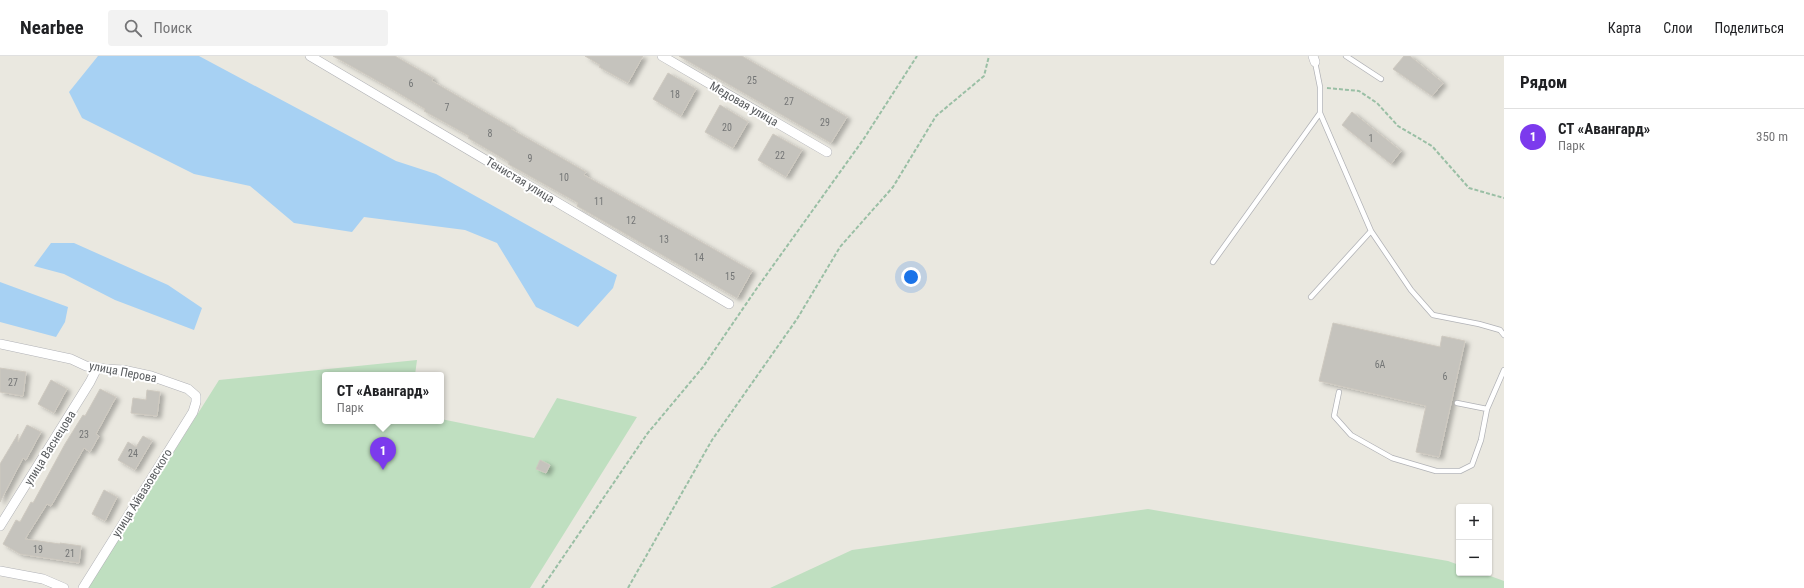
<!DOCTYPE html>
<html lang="ru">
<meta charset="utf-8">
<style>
:root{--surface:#fff;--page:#f2f2f2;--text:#202124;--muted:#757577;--line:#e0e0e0;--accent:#7c3aed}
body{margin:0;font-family:"Roboto Condensed",sans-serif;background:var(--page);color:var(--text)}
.controls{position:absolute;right:12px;bottom:12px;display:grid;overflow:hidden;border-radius:4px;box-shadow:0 1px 3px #0004}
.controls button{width:36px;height:36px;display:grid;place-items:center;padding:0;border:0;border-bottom:1px solid var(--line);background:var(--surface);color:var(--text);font:20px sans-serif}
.you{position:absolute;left:911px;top:221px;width:14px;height:14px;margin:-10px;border:3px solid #fff;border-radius:50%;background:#1a73e8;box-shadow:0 0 0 6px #1a73e833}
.badge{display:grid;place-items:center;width:26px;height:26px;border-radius:50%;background:var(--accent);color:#fff;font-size:13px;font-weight:700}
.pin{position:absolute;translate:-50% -33px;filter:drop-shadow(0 1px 2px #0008)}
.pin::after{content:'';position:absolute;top:21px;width:14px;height:12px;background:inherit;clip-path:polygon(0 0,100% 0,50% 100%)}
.popup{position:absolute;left:322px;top:316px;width:122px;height:52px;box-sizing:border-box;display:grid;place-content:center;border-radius:4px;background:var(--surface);filter:drop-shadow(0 1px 3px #0005);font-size:13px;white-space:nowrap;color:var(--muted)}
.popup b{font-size:15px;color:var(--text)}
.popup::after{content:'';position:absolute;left:50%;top:100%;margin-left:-8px;border:8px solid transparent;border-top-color:var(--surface)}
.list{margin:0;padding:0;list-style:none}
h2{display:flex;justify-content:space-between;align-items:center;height:52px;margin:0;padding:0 16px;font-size:17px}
h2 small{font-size:13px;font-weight:400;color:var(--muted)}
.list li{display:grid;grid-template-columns:26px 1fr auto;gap:12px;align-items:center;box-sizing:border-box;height:56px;padding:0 16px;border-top:1px solid var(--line)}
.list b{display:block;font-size:15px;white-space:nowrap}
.list p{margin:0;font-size:13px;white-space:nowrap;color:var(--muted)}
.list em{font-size:13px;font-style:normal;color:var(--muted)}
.icon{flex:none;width:22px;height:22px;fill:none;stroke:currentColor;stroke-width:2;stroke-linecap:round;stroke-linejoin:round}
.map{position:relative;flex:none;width:1504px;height:532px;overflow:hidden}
header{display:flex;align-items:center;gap:24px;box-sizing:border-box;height:56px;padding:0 20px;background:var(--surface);border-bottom:1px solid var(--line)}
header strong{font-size:19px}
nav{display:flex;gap:22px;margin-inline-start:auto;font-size:14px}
.search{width:280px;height:36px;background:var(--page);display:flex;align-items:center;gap:10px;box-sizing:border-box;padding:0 14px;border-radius:4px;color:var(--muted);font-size:15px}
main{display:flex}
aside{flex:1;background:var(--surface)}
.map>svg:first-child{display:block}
</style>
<header>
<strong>Nearbee</strong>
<div class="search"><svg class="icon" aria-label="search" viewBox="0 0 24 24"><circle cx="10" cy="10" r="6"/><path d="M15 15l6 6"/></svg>Поиск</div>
<nav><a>Карта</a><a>Слои</a><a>Поделиться</a></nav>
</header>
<main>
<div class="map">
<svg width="1504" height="532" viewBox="0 0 1504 532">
<defs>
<filter id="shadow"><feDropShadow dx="4" dy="2.5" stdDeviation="2" flood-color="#0004"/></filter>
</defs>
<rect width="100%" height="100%" fill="#eae8e0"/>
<path fill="#bfdfc0" d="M417,304l-2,15h-90v46h116v-2l93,19 23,-40 80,19 -107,171h-442l131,-208z
M1148,453l300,52 11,4v8h23l22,8v7h-734l82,-38z"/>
<path fill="#a7d1f3" d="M98,0h101l197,105 40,13 181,101 -4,13 -35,39 -42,-20 -39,-64 -32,-13 -101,-13 -12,15 -58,-9 -44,-37 -56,-12 -112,-56 -13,-26z
M51,187h23l94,42 34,23 -8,22 -79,-30 -51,-26 -30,-8z
M0,226l68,25 -3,15 -9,15 -56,-15z"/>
<path fill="#c5c3bd" stroke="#cec9c0" filter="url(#shadow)" d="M333,0h62l38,22 -1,3 80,47 -1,1 75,43 -2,3 168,96 -15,27 -160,-92 1,-3 -70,-39 1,-2 -41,-24 1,-2 -45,-25 1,-2 -35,-21z
M585,0h58l-15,27 -29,-16 1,-2z
M679,0h63l105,61 -16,26z
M1404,0h6l33,27 -11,13 -39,-27z
M668,17l28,16 -15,27 -28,-17z
M720,49l28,17 -15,26 -28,-16z
M1352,56l49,39 -10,13 -49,-39z
M773,78l29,16 -16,27 -28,-17z
M1333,267l107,24 2,-11 23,5 -26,116 -23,-5 10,-46 -107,-25z
M0,312l26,4 -3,24 -23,-4z
M51,324l16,9 -13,24 -16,-9z
M100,333l16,8 -20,37 3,2 -9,16 -6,-4 -33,58 -4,-2 -22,35 35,5v-1l21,3 -2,17 -59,-9 -17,-10 13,-24 4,2 11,-20 2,1 32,-59 18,-29 2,1z
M147,334l13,2 -3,24 -26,-3 2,-15 13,2z
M27,369l14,7 -15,28 -3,-2 -23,44v-38l18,-30v8z
M143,380l9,5 -17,29 -17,-10 10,-18 8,5z
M540,404l10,5 -4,8 -10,-4z
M104,434l13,7 -12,24 -13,-7z"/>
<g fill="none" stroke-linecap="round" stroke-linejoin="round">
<defs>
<path id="service" d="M1346,0l35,23
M1315,6l5,25v26l51,118 40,59 22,25 46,9 21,6 4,5
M1213,206l107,-149
M1311,241l60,-66
M1339,336l-5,24 17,19 41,23 44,13h24l12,-6 9,-25 6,-31 17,-39
M1457,347l30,6"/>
<path id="minor" d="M310,0l419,248
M662,0l165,96
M1313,0l2,6
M0,288l71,15 15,7 19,3 18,1 28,6 37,13 8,7v6l-3,10 -110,176
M0,470l90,-144 7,-14
M0,515l43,8 21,9"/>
</defs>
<use href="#service" stroke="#b1b2b6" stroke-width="6"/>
<use href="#minor" stroke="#b1b2b6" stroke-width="10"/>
<path stroke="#9abfa5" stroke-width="2" stroke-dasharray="4 2" stroke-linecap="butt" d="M1327,32l32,3 18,12 21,23 34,20 37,42 35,10
M542,532l105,-154 56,-67 54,-79 106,-148 54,-84
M628,532l84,-148 85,-121 43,-72 53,-60 43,-71 48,-40 5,-20"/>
<use href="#service" stroke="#fff" stroke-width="4.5"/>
<use href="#minor" stroke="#fff" stroke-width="9"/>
</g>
<g text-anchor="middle" stroke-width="4" stroke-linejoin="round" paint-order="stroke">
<g font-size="10" fill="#747676">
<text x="752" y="28">25</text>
<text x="411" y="31">6</text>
<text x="675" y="42">18</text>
<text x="789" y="49">27</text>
<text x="447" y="55">7</text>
<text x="825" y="70">29</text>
<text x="727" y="75">20</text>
<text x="490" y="81">8</text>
<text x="1371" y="86">1</text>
<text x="780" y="103">22</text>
<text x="530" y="106">9</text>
<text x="564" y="125">10</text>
<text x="599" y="149">11</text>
<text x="631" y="168">12</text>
<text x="664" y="187">13</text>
<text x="699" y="205">14</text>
<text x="730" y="224">15</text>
<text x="1380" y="312">6А</text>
<text x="1445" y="324">6</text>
<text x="13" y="330">27</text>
<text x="84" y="382">23</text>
<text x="133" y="401">24</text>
<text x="38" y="497">19</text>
<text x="70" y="501">21</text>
</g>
<g font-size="12" fill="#595c5f" stroke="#fff">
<text transform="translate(744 48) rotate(30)" y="4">Медовая улица</text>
<text transform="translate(520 124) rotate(31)" y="4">Тенистая улица</text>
<text transform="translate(123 316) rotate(11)" y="4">улица Перова</text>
<text transform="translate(50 392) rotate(-58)" y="4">улица Васнецова</text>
<text transform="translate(142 437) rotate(-58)" y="4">улица Айвазовского</text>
</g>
</g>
</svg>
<div class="controls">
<button>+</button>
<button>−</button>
</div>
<div class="you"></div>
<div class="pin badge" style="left:383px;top:414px">1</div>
<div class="popup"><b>СТ «Авангард»</b>Парк</div>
</div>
<aside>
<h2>Рядом<small></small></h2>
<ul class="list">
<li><span class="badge">1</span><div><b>СТ «Авангард»</b><p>Парк</p></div><em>350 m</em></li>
</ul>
</aside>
</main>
